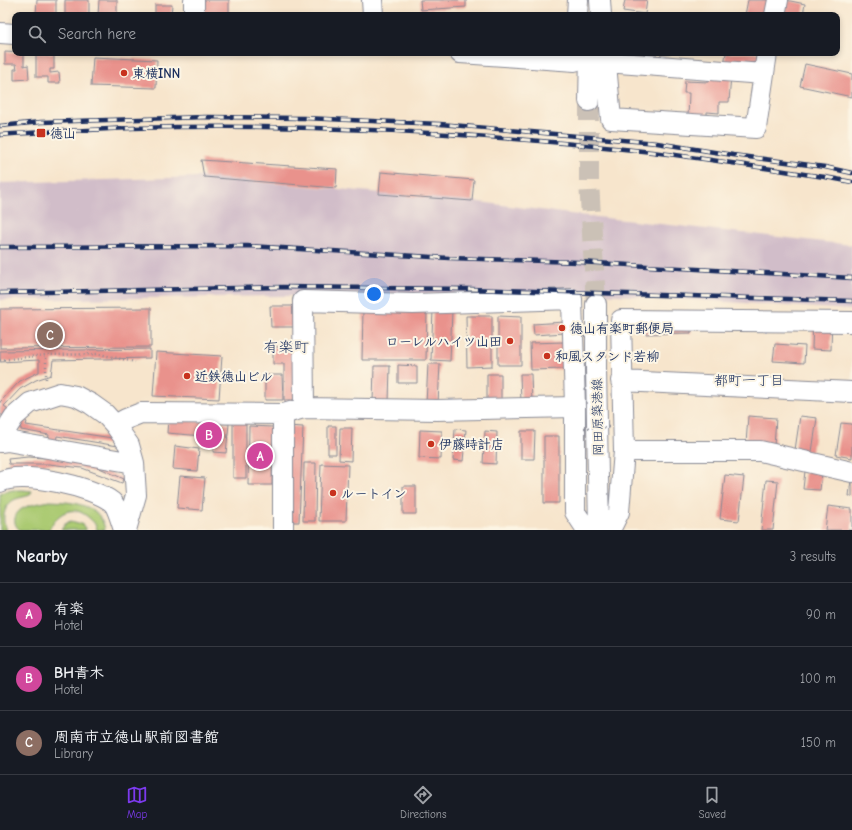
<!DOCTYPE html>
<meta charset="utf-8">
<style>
:root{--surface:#171b24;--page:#242831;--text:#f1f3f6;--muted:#9ea1a6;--line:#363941;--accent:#7c3aed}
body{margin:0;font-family:"Comic Neue","Klee One",sans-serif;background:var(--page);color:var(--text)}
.you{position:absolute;left:374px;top:294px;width:14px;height:14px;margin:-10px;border:3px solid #fff;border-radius:50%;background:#1a73e8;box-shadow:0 0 0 6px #1a73e833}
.badge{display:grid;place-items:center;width:26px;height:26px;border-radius:50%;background:var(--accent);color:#fff;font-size:13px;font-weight:700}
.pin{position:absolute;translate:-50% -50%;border:2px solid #fff;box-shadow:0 1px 4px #0006}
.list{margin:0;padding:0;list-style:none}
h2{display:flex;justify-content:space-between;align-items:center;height:52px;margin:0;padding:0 16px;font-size:17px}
h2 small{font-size:13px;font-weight:400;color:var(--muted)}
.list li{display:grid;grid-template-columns:26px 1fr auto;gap:12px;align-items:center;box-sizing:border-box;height:64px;padding:0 16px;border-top:1px solid var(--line)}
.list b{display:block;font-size:15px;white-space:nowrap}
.list p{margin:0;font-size:13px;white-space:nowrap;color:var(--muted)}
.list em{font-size:13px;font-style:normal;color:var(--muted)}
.icon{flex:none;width:22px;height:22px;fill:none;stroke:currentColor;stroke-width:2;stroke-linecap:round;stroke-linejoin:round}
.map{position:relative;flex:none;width:852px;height:530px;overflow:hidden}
.search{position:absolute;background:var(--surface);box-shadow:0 2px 6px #0003;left:12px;right:12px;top:12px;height:44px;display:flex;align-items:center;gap:10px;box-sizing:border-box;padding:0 14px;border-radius:8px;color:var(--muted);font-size:15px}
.sheet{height:244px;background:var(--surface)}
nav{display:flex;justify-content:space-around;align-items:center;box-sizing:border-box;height:56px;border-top:1px solid var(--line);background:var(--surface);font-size:11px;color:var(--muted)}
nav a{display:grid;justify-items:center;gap:2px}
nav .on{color:var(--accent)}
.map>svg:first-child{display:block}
</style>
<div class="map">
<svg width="852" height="530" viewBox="0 0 852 530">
<rect width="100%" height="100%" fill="#fcf5e5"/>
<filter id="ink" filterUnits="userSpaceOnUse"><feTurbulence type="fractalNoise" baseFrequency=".025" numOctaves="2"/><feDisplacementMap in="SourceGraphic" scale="8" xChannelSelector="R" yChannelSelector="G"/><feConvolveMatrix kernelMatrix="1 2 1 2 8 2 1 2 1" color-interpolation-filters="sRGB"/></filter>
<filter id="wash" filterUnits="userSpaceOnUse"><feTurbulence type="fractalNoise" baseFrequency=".012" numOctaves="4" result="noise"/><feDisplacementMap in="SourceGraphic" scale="16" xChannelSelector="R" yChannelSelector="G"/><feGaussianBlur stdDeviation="0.9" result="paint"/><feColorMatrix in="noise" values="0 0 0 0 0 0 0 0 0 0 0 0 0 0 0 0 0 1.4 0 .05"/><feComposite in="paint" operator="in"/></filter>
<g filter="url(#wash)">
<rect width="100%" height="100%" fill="#f7e5cc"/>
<path fill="#d1bdc9" d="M204,177l268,24 106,14 274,30v65l-281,-18 -571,8v-117z"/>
<path fill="#abca72" stroke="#637c68" d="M12,490h11l9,1 -2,4c-5,2 -14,3 -18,6 -9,7 -10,19 -6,29h-6v-35l1,-2z
M49,501c22,1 52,2 56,29h-8c-1,-6 -4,-9 -9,-13 -16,-14 -32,-3 -39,13h-9l-1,-1 -2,1h-17c-4,-3 -6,-7 -5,-12 3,-13 23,-14 34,-17z
M71,521l11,3 4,6h-25l5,-7z"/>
<g id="blocks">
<path fill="#e9928c" d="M37,0h19v15h-20z
M65,0h24v15h-24z
M99,0h18v15h-19z
M202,0h27v15h-27z
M420,0h46v7l-45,3z
M625,0h22l-2,14 -22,-3z
M748,0h22l-2,15h-23z
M786,0l19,4 -2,11h-19z
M155,5h17l-1,10h-16z
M5,52l19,1v13l4,-1 1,14 -15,1v-11h3l-1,-5h-11z
M36,53h18v16h-4v4l9,-1 1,11h-12v-6h-12z
M726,53h36l-2,9 -36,2z
M93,57l64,3 -1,28 -65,-2z
M805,64l47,10v23l-52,-11z
M709,74l22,1 -2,27h-10v11l-12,-1v7l-19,-1 1,-25h-5l1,-12 23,1z
M201,160l136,9 -1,19 -132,-11z
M381,172l93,8 -2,21 -93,-7z
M270,306h24l1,21h-24z
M151,308v39l-151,1v-39z
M363,310l64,1 -1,49h-64z
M433,310h19l-2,51 -19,-1z
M691,314v19l-46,1 -1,-19z
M466,316h26v50l-25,1z
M498,316l23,1v48h-23z
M813,318h19l-1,32 -19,-1z
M565,322v11l-31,2 -1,-11z
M564,342l1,27 -34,1 -1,-27z
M775,344l30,2 -1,17 -31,-2z
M299,346l1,54h-16v-36h-11v-17z
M150,349v9l-97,2 -2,15 -15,5 -16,9 -16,17 23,16 -1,3 93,14 -1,7 -61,-10 -4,22 31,3 40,18 -2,4 -40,-15 -33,-4h-40l-1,-5 20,-2 17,1 4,-23 -28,-5v-2l-21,-14v-12l20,-21 19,-9v-12l-39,2v-11z
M156,352l66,4 -3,43 -66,-3z
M428,364h12l-2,40h-12z
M398,365l19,1v17h-19z
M374,366h16l-1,36h-16z
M487,374h14v27h-14z
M520,374h11l1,29h-11z
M265,375h17l1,25h-18z
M748,416l28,2 -2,28 -28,-2z
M800,416l17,2 -5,34 -17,-2z
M168,419l61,5 -3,29 -13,-1 2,-15 -48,-4z
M233,421h13v57h-13z
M841,423l11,1v34l-16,-3z
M249,426l24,1 -1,58h-24z
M288,426l15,1 -4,95h-14z
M328,426h8v28h-8z
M340,428h12l-1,33 -12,-1z
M455,429l11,1 -3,31 -10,-1z
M420,430l22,1 -1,28 -22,-1z
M485,431l12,1 -1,32 -13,-1z
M521,431h14l-1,28h-13z
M544,436h15v67h-15z
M175,446l24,3 -2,22 -24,-2z
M806,462l17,2 -3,26 -17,-1z
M304,463h12l-1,58h-12z
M321,464l27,1 -2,56h-27z
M725,475l19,2 -5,44 -19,-2z
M180,476l25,2 -3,32 -25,-2z
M766,480l12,1 -5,49h-12z
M851,480l1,1v15h-3z
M403,486h13v28h-13z
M828,506l24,3v21h-27z"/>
</g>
</g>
<g filter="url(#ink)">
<use href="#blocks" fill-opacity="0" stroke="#898a95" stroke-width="1"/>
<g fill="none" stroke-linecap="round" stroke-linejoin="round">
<path stroke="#cbc1b6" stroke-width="20" stroke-dasharray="20 10" stroke-linecap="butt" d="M589,101v80l7,123"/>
<defs>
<path id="minor" d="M372,0l1,15
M600,0l1,15
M194,15v-15
M577,15l1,-15
M775,15l3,-15
M0,33l15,1
M460,53l115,8v-8
M605,53l6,66 145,9 11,-75
M606,62l157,12
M589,101l1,-48
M596,304v65l3,161
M621,381l231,11
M304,408l-1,-107 110,3 159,-5 3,108v105l12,18
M115,425l11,-6 15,-6 142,1 21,-6 133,2 138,-3
M0,439l14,-22 16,-14 30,-10 16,3 15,8 14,10 10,11 14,20 5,18 2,32 -10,35
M0,442l7,-1 127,22
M624,451h136l92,21
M0,482c21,-12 94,5 112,20 5,4 10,22 12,28
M283,530v-116
M610,530l9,-18 5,-61 -3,-131 231,2"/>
</defs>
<use href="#minor" stroke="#898a95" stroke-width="22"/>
<path stroke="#898a95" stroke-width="2.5" stroke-dasharray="1 3" stroke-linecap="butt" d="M0,360l46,-5 53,-1 36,8
M46,379v-24"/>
<use href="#minor" stroke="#fff" stroke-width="20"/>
<defs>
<path id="rail" d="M0,126l41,-4 165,-5 98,1 136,6 217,19 76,12 92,12 27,6
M0,135c44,-4 89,-5 133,-7 173,-5 347,5 519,24 58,7 116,17 173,25l27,5
M0,247l247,-1 202,12 130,4 273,16
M0,293l283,-6 187,2 382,12"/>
</defs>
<use href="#rail" stroke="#1b2f5e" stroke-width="4.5"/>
<use href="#rail" stroke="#fcf5e5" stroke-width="3" stroke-dasharray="9" stroke-linecap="butt"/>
<path stroke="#898a95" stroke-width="2.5" stroke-dasharray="1 3" stroke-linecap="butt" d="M584,428l25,-1"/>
</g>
</g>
<g fill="#c8321e" stroke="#fcf5e5" stroke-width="1.5">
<circle cx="124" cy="73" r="4"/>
<rect x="36" y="128" width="10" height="10" rx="2"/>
<circle cx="562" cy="328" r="4"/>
<circle cx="510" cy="341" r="4"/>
<circle cx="547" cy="356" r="4"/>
<circle cx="187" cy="376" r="4"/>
<circle cx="431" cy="444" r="4"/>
<circle cx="333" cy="493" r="4"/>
</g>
<g text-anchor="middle" stroke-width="4" stroke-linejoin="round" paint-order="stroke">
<g font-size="13" font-weight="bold" fill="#1b2f5e" stroke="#fcf5e5" text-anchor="start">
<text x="132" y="78">東横INN</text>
<text x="50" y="138">徳山</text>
<text x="570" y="333">徳山有楽町郵便局</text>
<text x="502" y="346" text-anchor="end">ローレルハイツ山田</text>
<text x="555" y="361">和風スタンド若柳</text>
<text x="195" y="381">近鉄徳山ビル</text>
<text x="439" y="449">伊藤時計店</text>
<text x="341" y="498">ルートイン</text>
</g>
<g font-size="13" fill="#1b2f5e" stroke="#fcf5e5">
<text transform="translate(597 417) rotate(-91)" y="5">岡田原築港線</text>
</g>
<g font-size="14" fill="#1b2f5e" stroke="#fcf5e5">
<text x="749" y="385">都町一丁目</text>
</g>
<g font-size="15" fill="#1b2f5e" stroke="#fcf5e5">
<text x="286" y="352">有楽町</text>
</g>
</g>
</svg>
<div class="you"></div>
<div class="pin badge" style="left:260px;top:456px;background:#d1479c">A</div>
<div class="pin badge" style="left:209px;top:435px;background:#d1479c">B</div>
<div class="pin badge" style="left:50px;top:335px;background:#8d6e63">C</div>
<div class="search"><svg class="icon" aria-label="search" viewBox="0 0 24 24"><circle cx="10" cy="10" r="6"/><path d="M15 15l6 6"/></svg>Search here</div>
</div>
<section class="sheet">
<h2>Nearby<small>3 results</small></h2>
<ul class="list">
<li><span class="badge" style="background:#d1479c">A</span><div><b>有楽</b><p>Hotel</p></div><em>90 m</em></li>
<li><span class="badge" style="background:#d1479c">B</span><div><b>BH青木</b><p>Hotel</p></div><em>100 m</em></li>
<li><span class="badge" style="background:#8d6e63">C</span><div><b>周南市立徳山駅前図書館</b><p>Library</p></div><em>150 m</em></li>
</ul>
</section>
<nav>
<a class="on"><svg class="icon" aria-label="map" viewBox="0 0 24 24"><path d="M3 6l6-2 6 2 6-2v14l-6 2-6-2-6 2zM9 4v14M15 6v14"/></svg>Map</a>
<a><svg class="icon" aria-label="directions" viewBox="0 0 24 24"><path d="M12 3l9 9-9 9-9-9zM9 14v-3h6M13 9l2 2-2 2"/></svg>Directions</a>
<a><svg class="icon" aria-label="saved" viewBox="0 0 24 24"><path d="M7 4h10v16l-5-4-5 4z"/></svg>Saved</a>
</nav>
